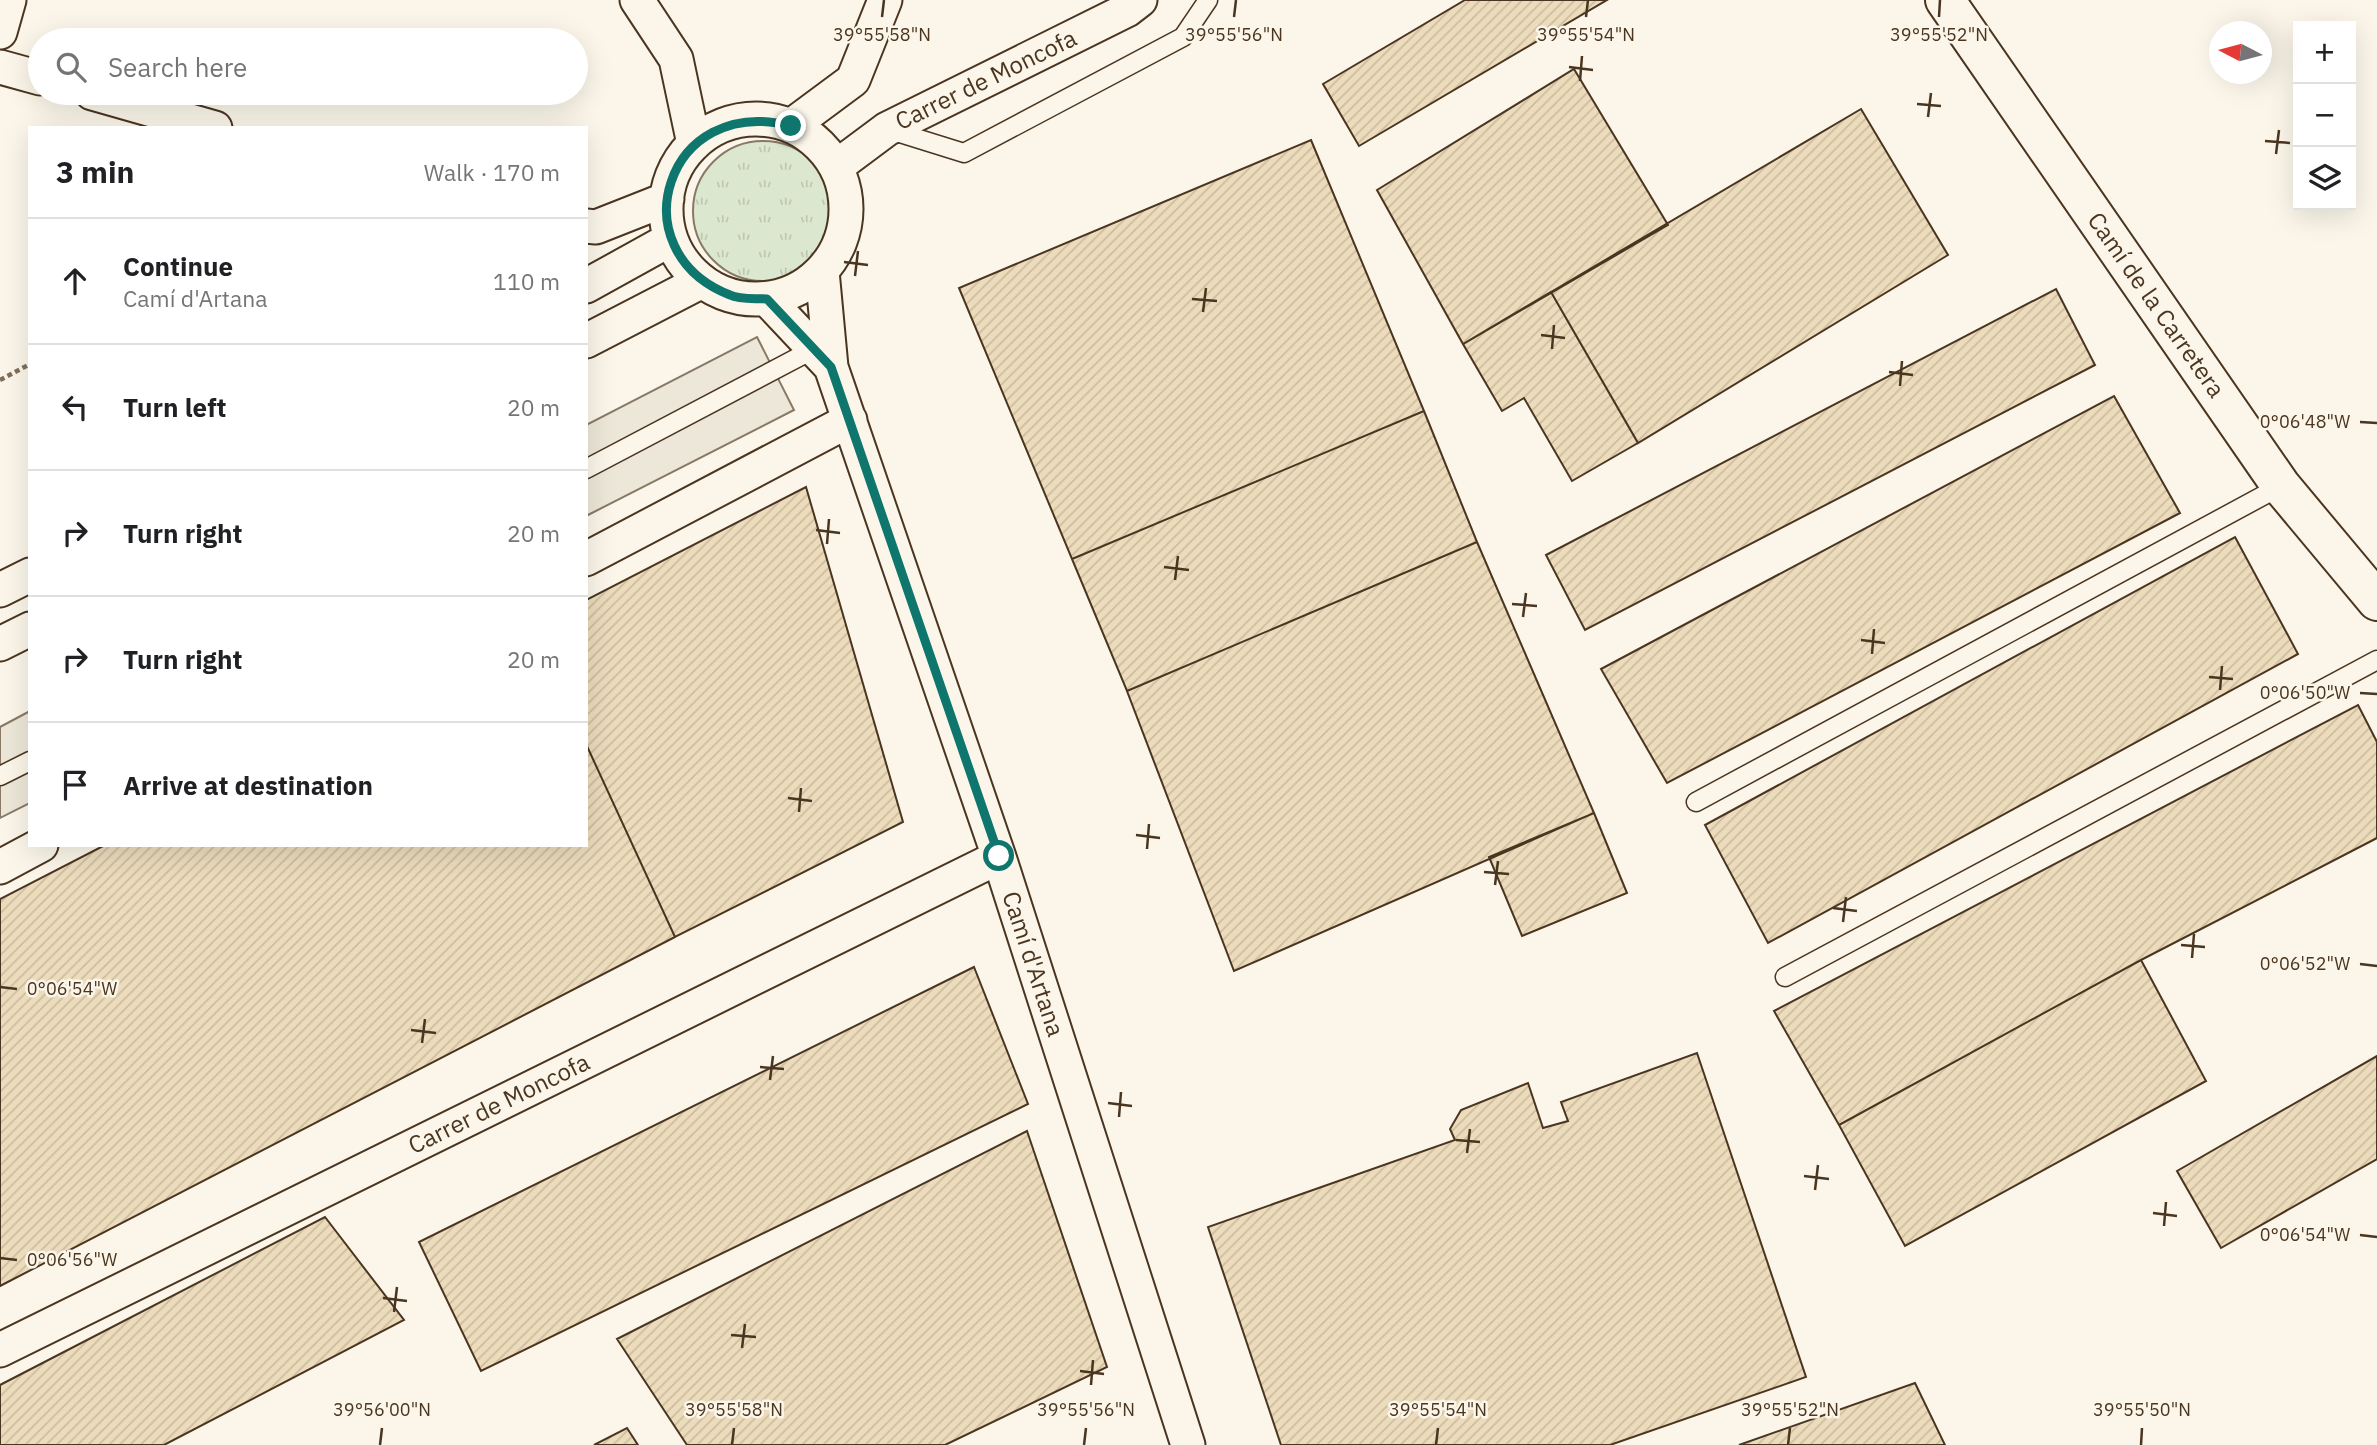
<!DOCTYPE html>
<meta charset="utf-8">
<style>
:root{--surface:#fff;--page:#f6f6f6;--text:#202124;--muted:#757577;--line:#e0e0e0}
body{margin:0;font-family:"IBM Plex Sans",sans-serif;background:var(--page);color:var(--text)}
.controls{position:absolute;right:21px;top:21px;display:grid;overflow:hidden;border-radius:0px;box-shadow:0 7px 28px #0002}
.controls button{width:63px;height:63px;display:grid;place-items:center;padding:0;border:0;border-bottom:2px solid var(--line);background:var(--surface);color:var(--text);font:35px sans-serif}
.compass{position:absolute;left:2209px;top:21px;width:63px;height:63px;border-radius:50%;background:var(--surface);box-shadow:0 7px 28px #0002;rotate:276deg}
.stop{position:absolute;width:21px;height:21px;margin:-16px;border:5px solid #0f766e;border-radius:50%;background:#fff}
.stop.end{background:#0f766e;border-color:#fff;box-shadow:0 2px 7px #0008}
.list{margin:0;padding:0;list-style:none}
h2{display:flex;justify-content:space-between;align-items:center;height:91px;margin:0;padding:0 28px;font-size:30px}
h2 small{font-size:23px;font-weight:400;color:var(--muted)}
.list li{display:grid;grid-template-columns:46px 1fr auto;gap:21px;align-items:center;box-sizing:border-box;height:126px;padding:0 28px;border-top:2px solid var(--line)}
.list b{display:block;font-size:26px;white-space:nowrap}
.list p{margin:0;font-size:23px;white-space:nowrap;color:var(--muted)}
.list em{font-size:23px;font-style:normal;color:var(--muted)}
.icon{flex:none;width:38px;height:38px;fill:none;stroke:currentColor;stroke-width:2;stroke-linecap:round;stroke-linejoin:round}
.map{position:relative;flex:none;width:2377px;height:1445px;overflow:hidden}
.search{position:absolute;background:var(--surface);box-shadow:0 7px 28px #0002;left:28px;top:28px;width:560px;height:77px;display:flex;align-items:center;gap:18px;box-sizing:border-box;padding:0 24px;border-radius:38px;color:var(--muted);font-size:26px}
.panel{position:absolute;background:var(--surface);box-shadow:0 7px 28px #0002;left:28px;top:126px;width:560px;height:721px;border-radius:0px}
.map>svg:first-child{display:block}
</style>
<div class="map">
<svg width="2377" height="1445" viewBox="0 0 2377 1445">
<defs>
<pattern id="grass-tufts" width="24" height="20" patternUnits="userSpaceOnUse" patternTransform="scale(1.75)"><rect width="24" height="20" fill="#dce7d0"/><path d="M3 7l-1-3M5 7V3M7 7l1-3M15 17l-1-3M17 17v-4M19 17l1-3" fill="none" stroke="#bec7b2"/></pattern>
<pattern id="building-hatch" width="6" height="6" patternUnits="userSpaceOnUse" patternTransform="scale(1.75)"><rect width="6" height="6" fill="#ecdcbc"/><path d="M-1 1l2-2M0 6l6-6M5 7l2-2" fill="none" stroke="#ccbda1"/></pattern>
</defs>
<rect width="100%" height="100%" fill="#fbf6e9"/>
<path fill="url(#grass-tufts)" stroke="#887966" stroke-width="2" d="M693 211a70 70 0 1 1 140 0a70 70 0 1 1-140 0Z"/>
<path fill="#ede7d9" stroke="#887966" stroke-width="2" d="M757,337l37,73 -208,106v-91z
M30,711v92l-30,15v-91z"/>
<path fill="url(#building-hatch)" stroke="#4a3520" stroke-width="2" d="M1465,0h142l-248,146 -36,-62z
M1574,69l94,156 -205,119 -86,-154z
M1861,109l87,146 -310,188 -87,-151z
M1311,140l113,271 -352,148 -113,-271z
M2056,289l39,76 -510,265 -39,-75z
M1551,292l87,151 -66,38 -48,-83 -22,13 -39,-67z
M2114,396l66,117 -513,270 -66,-114z
M1424,411l53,131 -350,149 -55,-132z
M806,487l97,335 -228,115 -89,-193v-144z
M2235,537l63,117 -530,289 -63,-118z
M1477,542l117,271 -360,158 -107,-280z
M2358,705l19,37v96l-236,122 -302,165 -65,-114z
M586,744l89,193 -675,349v-387l105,-54h481z
M1594,813l33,80 -105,43 -33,-79z
M2141,960l65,121 -301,165 -66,-121z
M974,967l54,137 -547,267 -62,-129z
M1697,1053l109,324 -196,68h-329l-73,-218 247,-87 -5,-11 11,-19 67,-27 15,45 25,-7 -7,-19z
M2377,1056v103l-156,89 -44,-77z
M1027,1131l80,236 -162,78h-258l-70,-106z
M325,1217l79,103 -240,125h-164v-60z
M1915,1383l30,62h-206z
M627,1428l11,17h-44z"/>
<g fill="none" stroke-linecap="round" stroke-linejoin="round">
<defs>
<path id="lane" d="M887,129l77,24 219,-116 25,-37
M586,469l228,-120
M0,776l30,-15
M1696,802l585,-316
M1785,977l592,-317"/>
<path id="street" d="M637,0l39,59 18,85
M0,32l9,-32
M0,67l40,11
M92,93l123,35
M666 209a90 90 0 1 1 180 0a90 90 0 1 1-180 0Z
M791,126l62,-46 32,-80
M836,167l51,-38 240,-119 13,-10
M586,226l10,1 71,-28
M822,271l9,96 168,490 189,588
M586,286l85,-47
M767,299l64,68
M586,341l116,-60
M586,559l264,-139
M0,590l30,-15
M0,644l30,-15
M0,867l41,-22
M0,1350l999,-493"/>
<path id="secondary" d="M1945,0l336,486 96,115"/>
</defs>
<use href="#lane" stroke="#4a3520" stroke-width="21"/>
<use href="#street" stroke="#4a3520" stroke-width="37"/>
<use href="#secondary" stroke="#4a3520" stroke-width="42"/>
<path stroke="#7f6f5c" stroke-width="4.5" stroke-dasharray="5 3.5" stroke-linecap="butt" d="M0,380l30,-16"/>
<use href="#lane" stroke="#fbf6e9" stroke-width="18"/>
<use href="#street" stroke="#fbf6e9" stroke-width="33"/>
<use href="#secondary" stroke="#fbf6e9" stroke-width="38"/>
</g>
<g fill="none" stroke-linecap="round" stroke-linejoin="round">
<path stroke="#0f766e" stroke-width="9" d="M791,126c-125,-33 -174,125 -61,169 10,5 25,3 37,4l64,68 168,489"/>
</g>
<path fill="none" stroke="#4a3520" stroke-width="2.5" d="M882,17l2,-17M1234,17l2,-17M1586,17l2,-17M1939,17l1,-17M1569,67l24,3M1580,81l2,-25M1917,104l24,2M1928,117l3,-24M2265,141l25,2M2276,154l3,-24M844,262l24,3M855,276l3,-25M1192,299l25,2M1203,312l3,-24M1541,335l24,3M1552,349l2,-24M1889,372l24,3M1900,386l2,-25M2360,422l17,1M816,530l24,3M827,544l2,-25M1164,567l25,3M1175,580l3,-24M1512,604l25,2M1523,617l3,-24M1861,640l24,3M1872,654l2,-25M2209,677l24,2M2220,690l2,-24M2360,693l17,1M788,798l24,3M799,812l2,-24M1136,835l24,3M1147,849l2,-25M1484,872l25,2M1495,885l3,-24M1833,908l24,3M1843,922l3,-25M2181,945l24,2M2192,958l2,-24M2360,964l17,2M0,987l17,2M411,1030l25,3M422,1043l3,-24M760,1067l24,2M770,1080l3,-24M1108,1103l24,3M1119,1117l2,-25M1456,1140l24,2M1467,1153l3,-24M1804,1176l25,3M1815,1190l3,-25M2153,1213l24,3M2164,1226l2,-24M2360,1235l17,2M0,1258l17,2M383,1298l24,3M394,1312l3,-25M731,1335l25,2M742,1348l3,-24M1080,1371l24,3M1091,1385l2,-25M380,1445l2,-17M732,1445l2,-17M1084,1445l2,-17M1436,1445l2,-17M1788,1445l2,-17M2141,1445l1,-17"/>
<g text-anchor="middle" stroke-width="5" stroke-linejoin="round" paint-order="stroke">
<g font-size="24" fill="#4a3520" stroke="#fbf6e9">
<text transform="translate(986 80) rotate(-26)" y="8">Carrer de Moncofa</text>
<text transform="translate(2156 305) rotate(55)" y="8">Camí de la Carretera</text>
<text transform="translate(1033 964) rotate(72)" y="8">Camí d'Artana</text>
<text transform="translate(499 1104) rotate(-26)" y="8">Carrer de Moncofa</text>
</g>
</g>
<g font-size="18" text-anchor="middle" fill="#4a3520" stroke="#fbf6e9" stroke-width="5" stroke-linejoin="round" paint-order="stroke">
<text x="882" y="41">39°55'58"N</text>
<text x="1234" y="41">39°55'56"N</text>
<text x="1586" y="41">39°55'54"N</text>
<text x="1939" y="41">39°55'52"N</text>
<text x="2305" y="428">0°06'48"W</text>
<text x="2305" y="699">0°06'50"W</text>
<text x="2305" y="970">0°06'52"W</text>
<text x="72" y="995">0°06'54"W</text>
<text x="2305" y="1241">0°06'54"W</text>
<text x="72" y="1266">0°06'56"W</text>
<text x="382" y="1416">39°56'00"N</text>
<text x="734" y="1416">39°55'58"N</text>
<text x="1086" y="1416">39°55'56"N</text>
<text x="1438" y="1416">39°55'54"N</text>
<text x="1790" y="1416">39°55'52"N</text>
<text x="2142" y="1416">39°55'50"N</text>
</g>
</svg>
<div class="controls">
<button>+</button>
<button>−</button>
<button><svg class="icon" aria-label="layers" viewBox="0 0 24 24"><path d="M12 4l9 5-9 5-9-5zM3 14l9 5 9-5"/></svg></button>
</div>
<svg class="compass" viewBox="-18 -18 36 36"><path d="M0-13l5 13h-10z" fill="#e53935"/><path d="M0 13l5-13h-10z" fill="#757577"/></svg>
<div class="stop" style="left:999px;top:856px"></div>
<div class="stop end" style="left:791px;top:126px"></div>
<div class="search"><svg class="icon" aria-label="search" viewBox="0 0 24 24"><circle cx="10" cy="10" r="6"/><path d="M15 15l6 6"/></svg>Search here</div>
<section class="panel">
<h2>3 min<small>Walk · 170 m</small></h2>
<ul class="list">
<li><svg class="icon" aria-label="ahead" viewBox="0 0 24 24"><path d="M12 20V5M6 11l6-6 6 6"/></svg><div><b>Continue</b><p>Camí d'Artana</p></div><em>110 m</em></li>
<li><svg class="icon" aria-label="left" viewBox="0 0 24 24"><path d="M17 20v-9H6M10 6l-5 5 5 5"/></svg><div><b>Turn left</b></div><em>20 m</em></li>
<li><svg class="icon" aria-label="right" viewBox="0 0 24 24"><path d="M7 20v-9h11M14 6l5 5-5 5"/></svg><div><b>Turn right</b></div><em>20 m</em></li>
<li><svg class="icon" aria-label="right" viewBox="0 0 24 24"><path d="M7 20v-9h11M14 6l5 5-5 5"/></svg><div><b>Turn right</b></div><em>20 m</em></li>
<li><svg class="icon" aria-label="arrive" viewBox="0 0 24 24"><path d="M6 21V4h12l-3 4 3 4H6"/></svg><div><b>Arrive at destination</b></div></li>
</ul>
</section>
</div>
